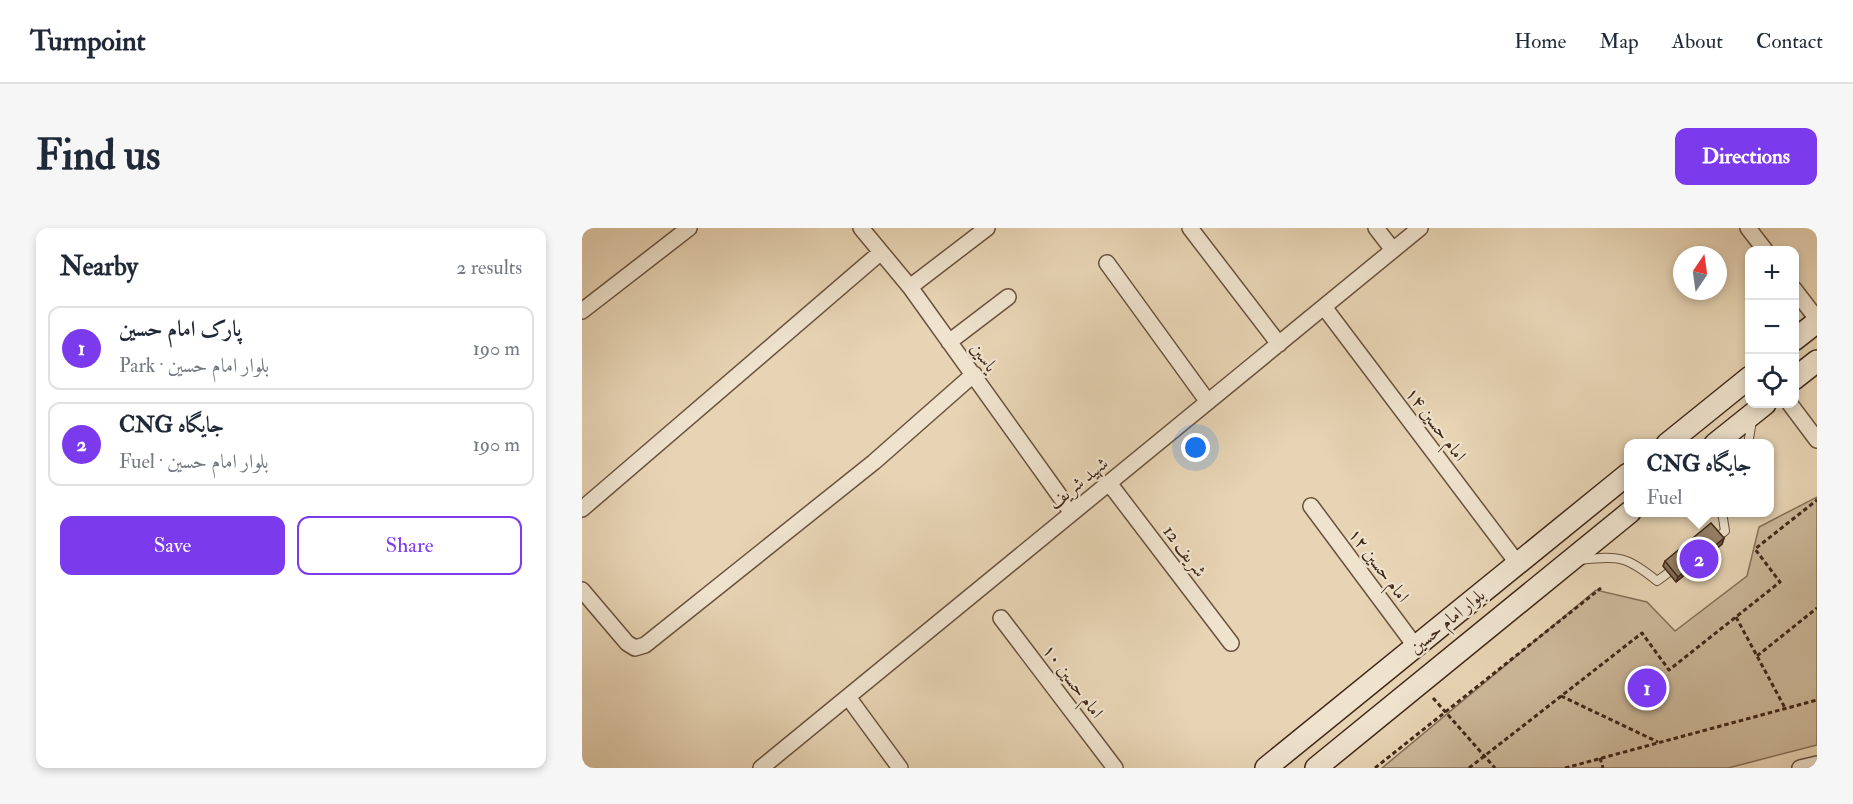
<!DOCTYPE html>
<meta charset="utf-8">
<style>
:root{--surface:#fff;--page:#f6f6f7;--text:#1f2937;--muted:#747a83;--line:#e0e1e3;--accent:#7c3aed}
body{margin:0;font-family:"IM FELL Double Pica",Amiri,serif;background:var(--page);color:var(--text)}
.controls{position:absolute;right:18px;top:18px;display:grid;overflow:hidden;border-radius:12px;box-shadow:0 3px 9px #0003}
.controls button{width:54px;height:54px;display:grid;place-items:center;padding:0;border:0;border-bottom:2px solid var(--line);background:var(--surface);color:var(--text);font:30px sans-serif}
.compass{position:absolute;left:1091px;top:18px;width:54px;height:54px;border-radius:50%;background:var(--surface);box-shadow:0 3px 9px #0003;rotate:13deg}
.you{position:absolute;left:614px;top:220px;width:21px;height:21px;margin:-15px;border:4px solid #fff;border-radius:50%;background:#1a73e8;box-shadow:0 0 0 9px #1a73e833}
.badge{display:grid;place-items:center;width:39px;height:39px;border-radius:50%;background:var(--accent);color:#fff;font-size:20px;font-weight:700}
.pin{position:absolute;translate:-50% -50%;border:3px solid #fff;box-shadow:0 2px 6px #0006}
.popup{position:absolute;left:1042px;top:211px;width:150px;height:78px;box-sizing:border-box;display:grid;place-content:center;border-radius:12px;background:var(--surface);filter:drop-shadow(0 2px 4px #0005);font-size:20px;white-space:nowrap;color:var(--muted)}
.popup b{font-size:22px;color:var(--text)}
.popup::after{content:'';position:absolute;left:50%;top:100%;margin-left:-12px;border:12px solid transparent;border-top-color:var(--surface)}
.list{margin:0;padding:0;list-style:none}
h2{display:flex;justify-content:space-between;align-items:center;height:78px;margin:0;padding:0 24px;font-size:26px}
h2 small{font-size:20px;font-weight:400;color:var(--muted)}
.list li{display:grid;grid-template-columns:39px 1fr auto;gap:18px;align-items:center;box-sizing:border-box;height:84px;margin:0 12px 12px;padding:0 12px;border:2px solid var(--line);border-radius:12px}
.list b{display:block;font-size:22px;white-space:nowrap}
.list p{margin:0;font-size:20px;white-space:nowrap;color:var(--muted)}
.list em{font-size:20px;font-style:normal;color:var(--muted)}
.actions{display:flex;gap:12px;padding:18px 24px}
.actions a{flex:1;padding:14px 0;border:2px solid var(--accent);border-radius:12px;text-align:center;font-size:21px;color:var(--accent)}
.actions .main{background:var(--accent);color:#fff}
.icon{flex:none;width:33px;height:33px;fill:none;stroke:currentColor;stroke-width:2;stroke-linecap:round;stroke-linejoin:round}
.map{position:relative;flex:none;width:1235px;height:540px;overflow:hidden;border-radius:12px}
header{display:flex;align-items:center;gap:36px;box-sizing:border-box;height:84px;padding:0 30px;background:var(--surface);border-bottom:2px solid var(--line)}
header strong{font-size:28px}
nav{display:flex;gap:33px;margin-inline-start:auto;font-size:21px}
.intro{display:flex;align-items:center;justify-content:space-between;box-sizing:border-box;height:144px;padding:0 36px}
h1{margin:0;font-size:42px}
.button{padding:15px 27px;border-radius:12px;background:var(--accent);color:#fff;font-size:21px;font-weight:700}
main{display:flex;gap:36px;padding:0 36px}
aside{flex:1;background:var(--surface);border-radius:12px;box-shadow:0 3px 9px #0003}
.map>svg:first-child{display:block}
</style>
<header>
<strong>Turnpoint</strong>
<nav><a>Home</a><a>Map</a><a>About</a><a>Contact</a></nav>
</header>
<div class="intro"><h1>Find us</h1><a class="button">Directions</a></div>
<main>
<aside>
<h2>Nearby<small>2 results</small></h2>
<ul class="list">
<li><span class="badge">1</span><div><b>پارک امام حسین</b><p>Park · بلوار امام حسین</p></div><em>190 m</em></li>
<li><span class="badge">2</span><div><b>CNG جایگاه</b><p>Fuel · بلوار امام حسین</p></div><em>190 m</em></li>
</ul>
<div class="actions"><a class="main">Save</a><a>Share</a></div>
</aside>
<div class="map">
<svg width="1235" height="540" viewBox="0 0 1235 540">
<rect width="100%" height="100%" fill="#e7d4b4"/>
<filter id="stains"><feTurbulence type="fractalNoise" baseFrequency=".00333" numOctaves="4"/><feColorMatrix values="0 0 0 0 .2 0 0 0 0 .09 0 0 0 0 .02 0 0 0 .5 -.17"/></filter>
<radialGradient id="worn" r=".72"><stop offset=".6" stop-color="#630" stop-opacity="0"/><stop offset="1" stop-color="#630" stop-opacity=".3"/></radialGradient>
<path fill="#cbb799" stroke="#866f58" stroke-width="1.5" d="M1235,269v248l-89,23h-346l214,-178 51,12 28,29 72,-55 12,-49z"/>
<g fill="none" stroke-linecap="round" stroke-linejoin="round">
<defs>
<path id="lane" d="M1166,216l4,-23
M1132,312l11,-9 -3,-19
M999,332c38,-5 47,-3 76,21l18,-13"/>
<path id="street" d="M279,0l49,59 162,226
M608,0l89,116
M794,0l17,22
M1166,0l17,22
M525,35l101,139
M328,59l77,-59
M1212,61l23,30
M742,79l194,257
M0,83l107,-83
M367,114l59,-45
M1208,176l27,36
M527,255l122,160
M729,278l105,141
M0,281l299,-257
M0,362l45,53 8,5 10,-3 229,-183 100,-88
M419,390l114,150
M266,469l52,71
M179,540l659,-540
M1218,540l17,-4"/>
<path id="secondary" d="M1212,112l23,-18
M1212,151l23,-18
M1085,216l83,-67
M1133,216l50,-40
M684,540l362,-294
M734,540l314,-256"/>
</defs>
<use href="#lane" stroke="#6a523e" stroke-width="10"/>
<use href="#street" stroke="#6a523e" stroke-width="18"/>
<use href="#secondary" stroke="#402717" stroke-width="24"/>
<path stroke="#402717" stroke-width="3" stroke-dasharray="4.5 3" stroke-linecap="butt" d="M1154,389l49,91
M1175,428l60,-48
M979,468l97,46
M851,470l62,70
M1018,530l3,10
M793,540l226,-180
M887,540l173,-135 27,37 111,-88 -25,-33 62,-49
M983,540l252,-68"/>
<use href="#lane" stroke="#efe3ce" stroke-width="8"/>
<use href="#street" stroke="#efe3ce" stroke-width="15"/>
<use href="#secondary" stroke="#efe3ce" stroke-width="21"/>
</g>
<path fill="#826f5a" stroke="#402717" stroke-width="1.5" d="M1142,310l-2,6 -46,38 -13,-16 2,-5z"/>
<path fill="#6a5a4a" stroke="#402717" stroke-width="1.5" d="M1142,310l-2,6 -46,38 2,-5z"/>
<path fill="#978169" stroke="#402717" stroke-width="1.5" d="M1129,295l13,15 -46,39 -13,-16z"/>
<g text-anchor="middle" stroke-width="4.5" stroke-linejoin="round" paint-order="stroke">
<g font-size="18" fill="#402717" stroke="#efe3ce">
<text transform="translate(402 129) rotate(53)" y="6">یاسین</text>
<text transform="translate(854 196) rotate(53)" y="6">امام حسین ۱۴</text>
<text transform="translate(496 255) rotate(-39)" y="6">شهید شریف</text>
<text transform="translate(603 323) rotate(53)" y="6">شریف 12</text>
<text transform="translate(797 337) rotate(53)" y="6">امام حسین ۱۲</text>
<text transform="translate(865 393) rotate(-39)" y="6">بلوار امام حسین</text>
<text transform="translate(491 453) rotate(53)" y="6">امام حسین ۱۰</text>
</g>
</g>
<rect width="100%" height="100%" filter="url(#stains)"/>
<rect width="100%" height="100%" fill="url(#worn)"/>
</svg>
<div class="controls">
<button>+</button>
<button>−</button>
<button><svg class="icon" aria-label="locate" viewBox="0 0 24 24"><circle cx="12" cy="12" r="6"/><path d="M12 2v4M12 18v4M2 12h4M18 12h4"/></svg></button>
</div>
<svg class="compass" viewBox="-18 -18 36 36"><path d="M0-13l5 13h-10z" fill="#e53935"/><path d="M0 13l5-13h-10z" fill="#747a83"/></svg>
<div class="you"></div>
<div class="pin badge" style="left:1065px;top:460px">1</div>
<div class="pin badge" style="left:1117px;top:331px">2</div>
<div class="popup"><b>CNG جایگاه</b>Fuel</div>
</div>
</main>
